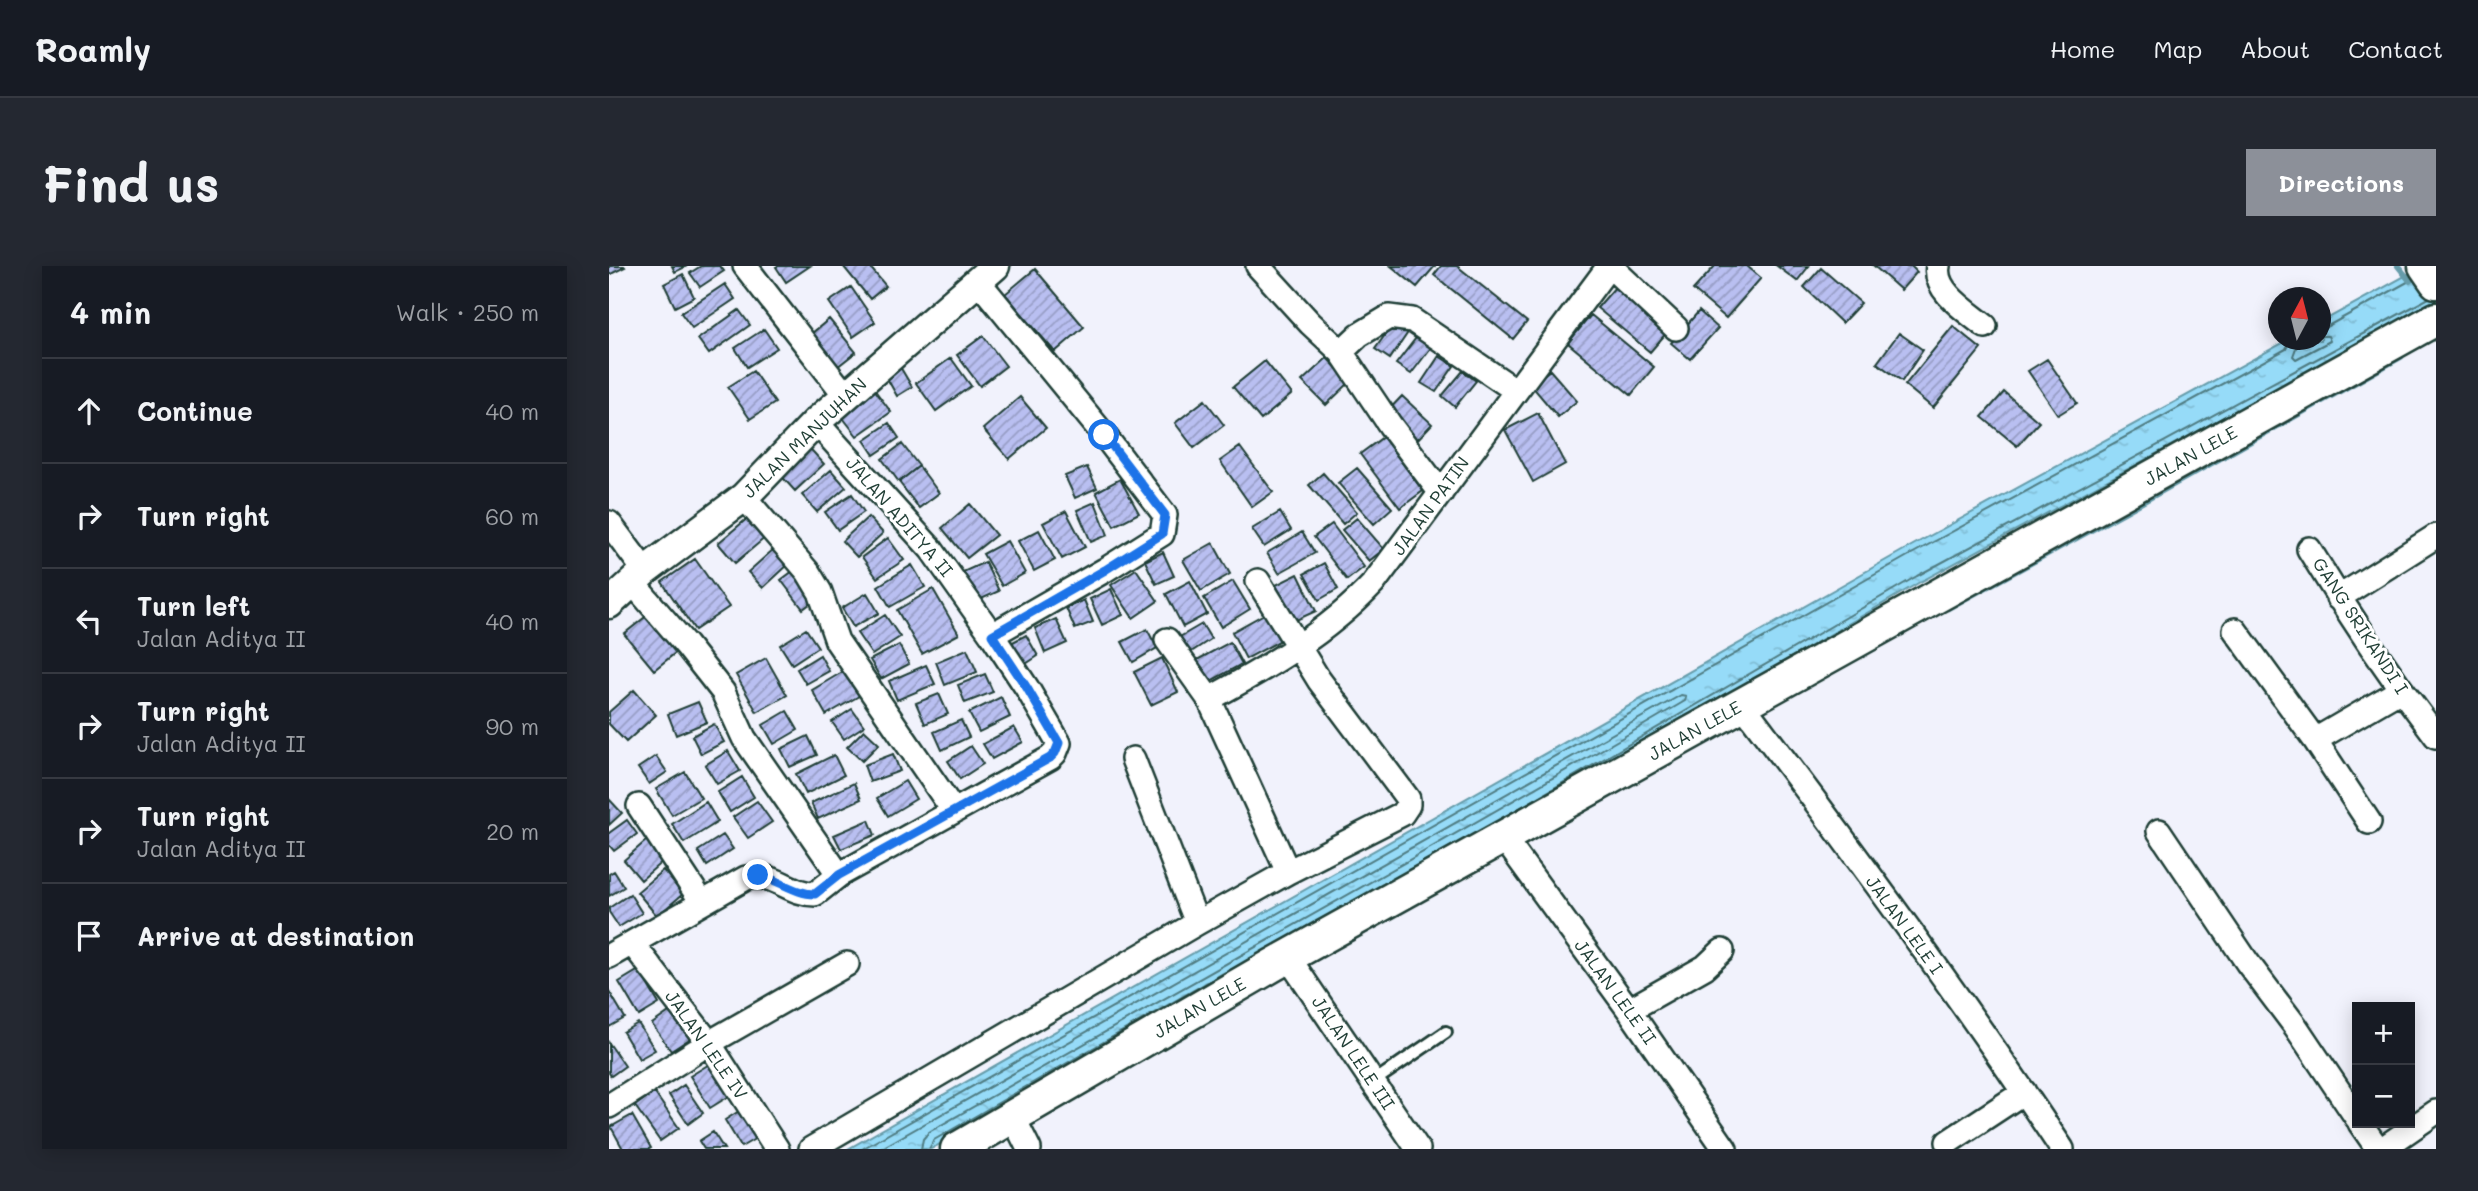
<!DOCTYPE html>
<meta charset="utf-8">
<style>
:root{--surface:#171b24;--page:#242831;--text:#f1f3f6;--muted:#9ea1a6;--line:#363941;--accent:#8c9099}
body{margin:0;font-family:Mali,sans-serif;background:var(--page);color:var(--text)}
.controls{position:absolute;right:21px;bottom:21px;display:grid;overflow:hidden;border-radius:0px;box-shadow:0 4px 18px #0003}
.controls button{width:63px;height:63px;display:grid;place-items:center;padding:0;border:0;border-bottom:2px solid var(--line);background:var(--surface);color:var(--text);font:35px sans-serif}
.compass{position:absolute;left:1659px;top:21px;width:63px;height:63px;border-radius:50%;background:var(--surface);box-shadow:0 4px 18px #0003;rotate:7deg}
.stop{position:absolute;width:21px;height:21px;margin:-16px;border:5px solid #1a73e8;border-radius:50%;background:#fff}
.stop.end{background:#1a73e8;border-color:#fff;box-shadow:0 2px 7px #0008}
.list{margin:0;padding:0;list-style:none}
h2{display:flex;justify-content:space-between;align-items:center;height:91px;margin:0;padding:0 28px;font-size:30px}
h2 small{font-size:23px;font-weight:400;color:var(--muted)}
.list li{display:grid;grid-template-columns:46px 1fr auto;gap:21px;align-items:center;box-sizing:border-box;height:105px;padding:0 28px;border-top:2px solid var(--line)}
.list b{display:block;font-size:26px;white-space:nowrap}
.list p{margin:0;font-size:23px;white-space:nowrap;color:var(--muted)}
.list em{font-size:23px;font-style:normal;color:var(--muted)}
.icon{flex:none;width:38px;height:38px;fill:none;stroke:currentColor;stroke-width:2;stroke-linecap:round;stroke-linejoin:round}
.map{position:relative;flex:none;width:1827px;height:883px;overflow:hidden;border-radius:0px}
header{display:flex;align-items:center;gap:42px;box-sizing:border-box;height:98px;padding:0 35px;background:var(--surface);border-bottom:2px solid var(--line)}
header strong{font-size:33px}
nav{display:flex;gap:38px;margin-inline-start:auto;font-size:24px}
.intro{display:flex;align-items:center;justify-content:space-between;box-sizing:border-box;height:168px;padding:0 42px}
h1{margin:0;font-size:49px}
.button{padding:18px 32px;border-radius:0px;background:var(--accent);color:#fff;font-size:24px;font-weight:700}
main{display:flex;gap:42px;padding:0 42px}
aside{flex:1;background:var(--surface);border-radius:0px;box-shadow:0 4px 18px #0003}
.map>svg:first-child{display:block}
</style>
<header>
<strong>Roamly</strong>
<nav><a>Home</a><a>Map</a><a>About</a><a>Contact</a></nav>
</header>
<div class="intro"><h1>Find us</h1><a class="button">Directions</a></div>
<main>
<aside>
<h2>4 min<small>Walk · 250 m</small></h2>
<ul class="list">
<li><svg class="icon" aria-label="ahead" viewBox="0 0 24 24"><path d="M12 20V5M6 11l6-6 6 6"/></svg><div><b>Continue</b></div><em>40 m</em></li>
<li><svg class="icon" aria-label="right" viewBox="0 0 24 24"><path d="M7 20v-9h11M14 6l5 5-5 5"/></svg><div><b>Turn right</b></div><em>60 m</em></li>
<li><svg class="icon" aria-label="left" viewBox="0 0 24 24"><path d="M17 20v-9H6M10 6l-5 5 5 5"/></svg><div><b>Turn left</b><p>Jalan Aditya II</p></div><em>40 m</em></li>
<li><svg class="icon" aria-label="right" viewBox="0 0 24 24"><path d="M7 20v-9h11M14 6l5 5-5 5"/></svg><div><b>Turn right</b><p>Jalan Aditya II</p></div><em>90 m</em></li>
<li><svg class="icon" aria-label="right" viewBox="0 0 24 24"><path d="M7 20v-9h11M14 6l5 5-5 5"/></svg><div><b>Turn right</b><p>Jalan Aditya II</p></div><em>20 m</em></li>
<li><svg class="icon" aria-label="arrive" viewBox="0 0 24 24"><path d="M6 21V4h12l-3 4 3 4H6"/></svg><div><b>Arrive at destination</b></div></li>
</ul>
</aside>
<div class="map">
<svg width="1827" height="883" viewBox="0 0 1827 883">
<defs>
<pattern id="water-ripples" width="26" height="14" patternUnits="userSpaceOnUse" patternTransform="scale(1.75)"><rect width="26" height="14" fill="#96dbf8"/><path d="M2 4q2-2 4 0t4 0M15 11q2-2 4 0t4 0" fill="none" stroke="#81bdd5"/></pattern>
<pattern id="building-hatch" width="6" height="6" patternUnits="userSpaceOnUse" patternTransform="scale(1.75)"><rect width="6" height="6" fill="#b9bff1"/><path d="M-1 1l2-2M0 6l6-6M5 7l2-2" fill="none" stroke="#969cc4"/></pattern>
</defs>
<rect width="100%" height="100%" fill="#f1f2fc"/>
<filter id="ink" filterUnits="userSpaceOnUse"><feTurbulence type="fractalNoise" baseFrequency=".0143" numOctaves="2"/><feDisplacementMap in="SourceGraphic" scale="14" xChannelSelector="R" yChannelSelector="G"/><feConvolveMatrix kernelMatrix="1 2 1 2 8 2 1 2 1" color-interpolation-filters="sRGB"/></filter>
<g filter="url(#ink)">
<path fill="url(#water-ripples)" stroke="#669caa" stroke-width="2" d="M1814,0h13v36l-516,280 -224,131 -765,436h-83l1054,-598 386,-211h33v-18z"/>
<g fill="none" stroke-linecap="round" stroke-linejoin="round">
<path stroke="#4f7c82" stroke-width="2" d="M1712,62l5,-1 87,-48
M1690,74l-6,16 3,3 34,-18 -2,-5h-7
M909,543l399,-233 512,-278
M253,883l1044,-592 380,-208 4,-9
M271,883l801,-454 5,1 -1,5c-250,147 -504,287 -756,431l-6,7 -2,10
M320,883l5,-9 291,-168"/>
<path stroke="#669caa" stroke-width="6" d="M1789,0l12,15
M1339,342l178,-97 275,-154"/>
</g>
<path fill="url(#building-hatch)" stroke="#1f3d34" stroke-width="2" d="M0,0h15l1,1 -16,8z
M63,0h15l-12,6z
M92,0h19l4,5 -24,16 -10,-14z
M169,0h32l-24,16 -10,-15z
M234,0h26l17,20 -16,13z
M782,0h44l-18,21z
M832,0h16l70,56 -14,17 -79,-64z
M1106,0h32l14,12 -35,40 -33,-28z
M1168,0h32l-12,15z
M1265,0h37l6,6 -16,18z
M1212,2l40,35 -19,20 -38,-36z
M426,3l49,58 -29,25 -50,-58z
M74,8l11,23 -19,10 -11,-23z
M116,18l10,15 -43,29 -11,-15z
M1007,20l53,44 -19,22 -53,-44z
M242,21l24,35 -22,15 -24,-35z
M130,44l11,15 -41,29 -11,-15z
M1090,45l19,17 -28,31 -19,-16z
M982,49l63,52 -23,28 -63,-52z
M220,53l27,33 -19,15 -26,-33z
M786,55l14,10 -19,28 -15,-10z
M1344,60l28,23 -48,59 -28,-23z
M155,63l13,19 -30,19 -12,-19z
M1290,67l24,17 -21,31 -25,-18z
M810,68l14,11 -22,29 -15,-10z
M374,70l23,30 -26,20 -23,-31z
M830,90l15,10 -18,26 -15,-9z
M342,92l20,28 -35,25 -20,-28z
M718,92l23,24 -24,23 -24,-24z
M1438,93l30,44 -19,12 -30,-44z
M656,95l27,33 -31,26 -28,-33z
M290,99l13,22 -15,9 -13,-23z
M941,104l27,31 -19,16 -27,-32z
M144,105l22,32 -25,16 -22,-32z
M854,105l13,10 -21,26 -13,-11z
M265,123l17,23 -34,24 -17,-22z
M1395,126l35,30 -22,24 -35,-29z
M793,130l30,28 -18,19 -30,-28z
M411,131l26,31 -37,31 -26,-30z
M596,134l19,25 -30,23 -19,-25z
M929,147l27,51 -32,18 -28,-52z
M280,157l10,15 -25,17 -10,-15z
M774,171l40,54 -23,17 -40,-54z
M195,176l20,22 -29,27 -20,-22z
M293,178l17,22 -20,16 -17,-23z
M631,181l33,45 -21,15 -32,-46z
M310,200l20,27 -20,15 -20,-26z
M478,201l10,21 -22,10 -10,-22z
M748,202l35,40 -18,16 -36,-41z
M222,204l15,17 -29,25 -15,-17z
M714,207l34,39 -14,12 -34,-39z
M511,213l19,34 -25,13 -18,-34z
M243,228l12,18 -26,18 -13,-18z
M486,236l13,33 -17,7 -14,-32z
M361,238l26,31 -29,23 -25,-30z
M457,245l19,36 -23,12 -19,-36z
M671,246l11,18 -27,17 -12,-18z
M140,251l17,20 -31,26 -17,-20z
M259,251l15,16 -26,24 -15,-16z
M748,252l27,31 -15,12 -27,-31z
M723,258l32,43 -17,13 -33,-43z
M430,264l16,30 -21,11 -16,-30z
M693,266l13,21 -36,20 -12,-20z
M279,272l16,22 -27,18 -15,-21z
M398,275l18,32 -23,13 -19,-32z
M604,277l17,31 -29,17 -18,-31z
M166,282l15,15 -27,25 -15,-16z
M554,286l11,24 -18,8 -11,-23z
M86,293l34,48 -34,23 -33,-48z
M376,296l14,29 -22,10 -14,-29z
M715,297l14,26 -19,11 -15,-26z
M303,299l13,22 -35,20 -12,-21z
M188,302l22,29 -16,12 -22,-29z
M527,303l22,32 -25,17 -22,-33z
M689,308l18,37 -22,10 -18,-36z
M581,315l17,33 -24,13 -17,-33z
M624,315l17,28 -29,18 -17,-29z
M324,323l26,45 -37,20 -25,-44z
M502,323l12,26 -21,10 -12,-26z
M258,327l12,20 -26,14 -11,-19z
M475,334l9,22 -18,7 -9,-21z
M657,347l15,27 -35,19 -14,-27z
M40,348l30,36 -25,20 -30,-36z
M276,349l15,22 -28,18 -15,-22z
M447,353l11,24 -22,10 -10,-25z
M593,358l9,15 -23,15 -10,-16z
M197,363l12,18 -26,17 -12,-19z
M538,363l10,19 -24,14 -11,-20z
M417,369l12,21 -14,9 -13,-22z
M621,376l12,22 -33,18 -12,-22z
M290,379l10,19 -28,15 -11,-19z
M358,383l10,23 -32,13 -9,-23z
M211,389l9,16 -23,13 -9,-15z
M157,392l21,37 -30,17 -21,-37z
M553,392l16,34 -27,13 -17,-33z
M317,399l9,19 -38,16 -8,-19z
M235,405l15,25 -33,19 -14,-25z
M376,408l8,18 -28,11 -7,-18z
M25,424l22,25 -30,27 -17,-18v-12z
M330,428l9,20 -23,10 -9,-21z
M392,431l9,20 -31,15 -10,-19z
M89,436l9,20 -31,13 -8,-21z
M243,443l12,17 -20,13 -12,-17z
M178,445l11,19 -24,14 -11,-19z
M352,454l8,17 -27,13 -8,-18z
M105,458l10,18 -23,12 -9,-18z
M405,461l9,15 -31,17 -9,-15z
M255,464l15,14 -17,17 -15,-14z
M199,470l9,19 -27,12 -9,-18z
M362,480l12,18 -23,15 -12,-18z
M119,485l12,20 -23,13 -12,-19z
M284,488l7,17 -30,11 -6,-17z
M225,489l10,20 -38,19 -10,-20z
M47,490l11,16 -18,12 -11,-16z
M76,506l16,26 -29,17 -16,-26z
M133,511l12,20 -24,15 -12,-20z
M296,515l11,18 -28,17 -11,-18z
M245,517l7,16 -43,20 -7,-16z
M0,533l13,14 -13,12z
M148,535l15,21 -24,16 -15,-21z
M97,536l12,20 -34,21 -12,-19z
M18,554l10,14 -23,17 -5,-6v-12z
M260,554l6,15 -34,14 -7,-14z
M114,569l10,14 -26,17 -9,-15z
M38,574l17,20 -23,20 -17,-20z
M54,604l20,24 -26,22 -20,-24z
M5,605l10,16 -15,9v-22z
M21,628l12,19 -23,14 -10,-15v-4z
M30,704l20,34 -20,12 -20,-34z
M0,725l16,27 -16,9z
M63,744l19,28 -20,13 -19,-27z
M29,757l17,27 -16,9 -16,-27z
M0,777l16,23 -14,10 -2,-3z
M102,797l20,32 -21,13 -20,-32z
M75,819l19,28 -15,11 -19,-29z
M45,826l25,36 -19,13 -25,-35z
M135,842l16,28 -19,11 -16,-27z
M23,849l19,33 -2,1h-26l-12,-22z
M104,866l11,17h-20l-5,-8z"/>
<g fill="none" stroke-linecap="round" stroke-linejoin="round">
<defs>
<path id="service" d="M764,816l73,-50"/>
<path id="minor" d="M136,0l101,130
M649,0l52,57 31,29 49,73 51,68
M1001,0l66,62
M1329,0c-5,25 30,46 47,60
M369,15l126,154 61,80 -3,19 -57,36 -113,65
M732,86l18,-17 30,-18 23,3 103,70
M135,231l64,75 12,20 17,49 116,169
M0,257l36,48
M1700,283c39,65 81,127 127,187
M649,315l61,99 89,119v6l-6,9 -114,58
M23,316l54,63 37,47 21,46 95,137
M1729,332l98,-62
M1626,364l80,110 54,82
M600,433c58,-31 118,-66 164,-115l236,-318
M1133,438c110,145 219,293 320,445
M1706,474l86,-50
M524,493l64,164
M30,540l63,96
M1550,565l88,131 49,65 61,91
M894,571l126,173 96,139
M23,677l77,100 68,106
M0,690l137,-78c29,-7 42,16 69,16l24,-19 211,-117 5,-5 4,-10 -32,-55 -35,-53 -61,-86 -115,-127
M679,691l130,192
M1020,744l76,-43 17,-16
M0,840l100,-63 138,-79
M404,851l16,32
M1751,857l18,26
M1339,876l76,-50
M202,883l386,-226 91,-51 -79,-173 -42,-59
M1773,883l54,-37"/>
<path id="tertiary" d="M0,338l36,-33 99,-74 72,-75 179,-156"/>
<path id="secondary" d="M1816,0l11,16
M348,883l316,-184 1163,-646"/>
</defs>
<use href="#service" stroke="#1f3d34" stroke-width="16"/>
<use href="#minor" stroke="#1f3d34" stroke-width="28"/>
<use href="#tertiary" stroke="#1f3d34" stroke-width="33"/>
<use href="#secondary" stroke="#1f3d34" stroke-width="37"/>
<use href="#service" stroke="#fff" stroke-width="10"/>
<use href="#minor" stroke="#fff" stroke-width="23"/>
<use href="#tertiary" stroke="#fff" stroke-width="28"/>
<use href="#secondary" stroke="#fff" stroke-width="32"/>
</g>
</g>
<g fill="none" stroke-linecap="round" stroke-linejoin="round" filter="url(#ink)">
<path stroke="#1a73e8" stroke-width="9" d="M149,609c20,4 37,19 57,19l24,-19 211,-117 5,-5 4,-10 -32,-55 -35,-53 113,-65 57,-36 3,-19 -61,-80"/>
</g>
<g text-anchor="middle" stroke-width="6" stroke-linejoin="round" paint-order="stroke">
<g font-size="18" fill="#1f3d34" stroke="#fff">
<text transform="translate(196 172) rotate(-44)" y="6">JALAN MANJUHAN</text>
<text transform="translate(1582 190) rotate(-29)" y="6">JALAN LELE</text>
<text transform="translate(822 240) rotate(-54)" y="6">JALAN PATIN</text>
<text transform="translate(290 251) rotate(49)" y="6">JALAN ADITYA II</text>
<text transform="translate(1751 360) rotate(57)" y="6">GANG SRIKANDI I</text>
<text transform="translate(1086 465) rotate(-29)" y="6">JALAN LELE</text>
<text transform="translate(1295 659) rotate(54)" y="6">JALAN LELE I</text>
<text transform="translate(1006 726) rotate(54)" y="6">JALAN LELE II</text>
<text transform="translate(591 742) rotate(-30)" y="6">JALAN LELE</text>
<text transform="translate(97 779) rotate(55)" y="6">JALAN LELE IV</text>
<text transform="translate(744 787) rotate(56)" y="6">JALAN LELE III</text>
</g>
</g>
</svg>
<div class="controls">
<button>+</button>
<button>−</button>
</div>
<svg class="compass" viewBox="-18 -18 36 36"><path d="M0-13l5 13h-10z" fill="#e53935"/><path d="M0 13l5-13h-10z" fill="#9ea1a6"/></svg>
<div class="stop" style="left:495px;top:169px"></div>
<div class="stop end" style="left:149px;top:609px"></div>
</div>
</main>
